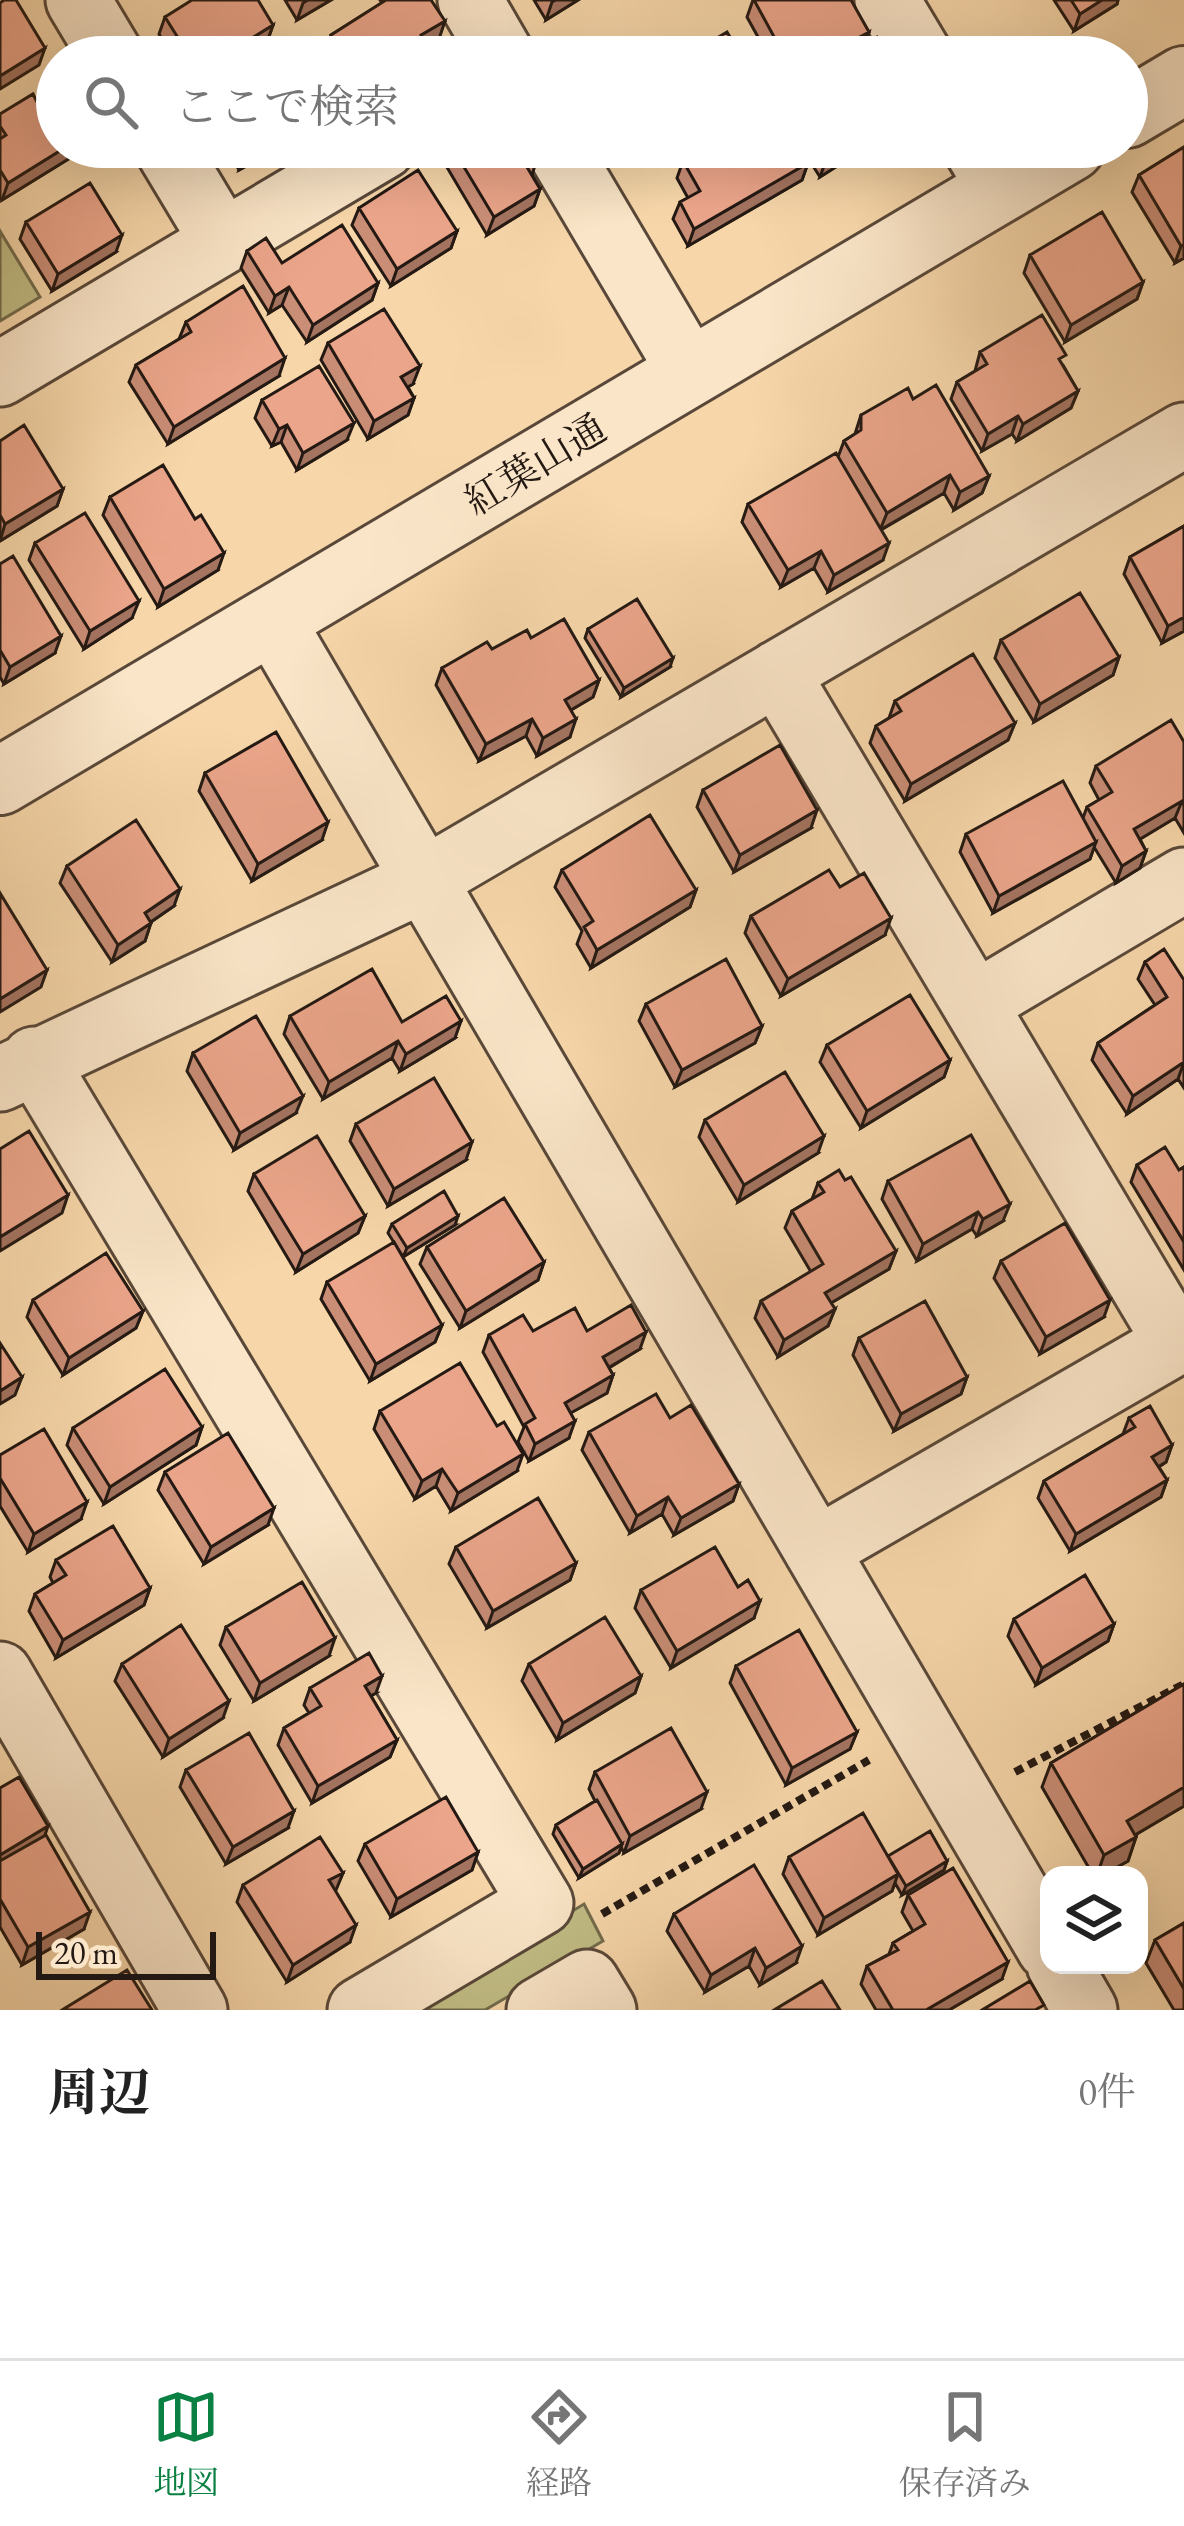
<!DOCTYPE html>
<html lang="ja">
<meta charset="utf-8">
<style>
:root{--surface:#fff;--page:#f6f6f6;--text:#222;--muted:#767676;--line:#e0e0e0;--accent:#0b8043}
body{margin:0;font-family:"EB Garamond","Noto Serif JP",serif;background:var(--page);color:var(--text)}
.controls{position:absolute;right:36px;bottom:36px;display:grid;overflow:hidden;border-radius:24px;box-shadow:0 12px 48px #0002}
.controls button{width:108px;height:108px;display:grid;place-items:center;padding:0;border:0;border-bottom:3px solid var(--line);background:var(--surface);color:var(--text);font:60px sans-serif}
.scale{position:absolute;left:36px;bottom:30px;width:180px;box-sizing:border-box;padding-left:12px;border:6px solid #241913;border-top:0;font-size:33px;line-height:42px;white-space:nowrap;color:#241913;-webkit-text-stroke:9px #fae5c8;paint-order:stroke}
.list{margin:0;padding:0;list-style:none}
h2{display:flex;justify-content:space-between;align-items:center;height:156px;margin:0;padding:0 48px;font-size:51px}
h2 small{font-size:39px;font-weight:400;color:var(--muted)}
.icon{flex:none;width:66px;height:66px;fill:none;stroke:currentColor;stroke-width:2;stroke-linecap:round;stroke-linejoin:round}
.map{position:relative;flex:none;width:1184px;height:2010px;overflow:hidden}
.search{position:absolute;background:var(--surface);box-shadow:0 12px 48px #0002;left:36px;right:36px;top:36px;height:132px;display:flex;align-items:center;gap:30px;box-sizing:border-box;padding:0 42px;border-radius:66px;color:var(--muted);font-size:45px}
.sheet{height:348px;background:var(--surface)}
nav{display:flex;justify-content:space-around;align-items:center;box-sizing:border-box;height:168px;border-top:3px solid var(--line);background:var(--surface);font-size:33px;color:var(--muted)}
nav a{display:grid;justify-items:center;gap:6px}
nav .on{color:var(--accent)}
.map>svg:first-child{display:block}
</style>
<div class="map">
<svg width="1184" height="2010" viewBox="0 0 1184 2010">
<rect width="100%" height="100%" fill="#f7d7aa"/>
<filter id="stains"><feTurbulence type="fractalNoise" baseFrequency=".00167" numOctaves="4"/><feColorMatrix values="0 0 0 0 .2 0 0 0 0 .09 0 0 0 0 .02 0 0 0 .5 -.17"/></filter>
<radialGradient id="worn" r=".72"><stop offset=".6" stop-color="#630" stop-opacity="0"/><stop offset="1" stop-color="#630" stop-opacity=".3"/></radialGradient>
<path fill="#c1bd85" stroke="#726b4c" stroke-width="3" d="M0,231l40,66 -40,24z
M584,1904l19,37 -118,69h-76z"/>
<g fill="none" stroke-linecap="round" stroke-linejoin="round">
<defs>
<path id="minor" d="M78,0l34,57
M470,0l33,57
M887,0l34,57
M166,147l57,95
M557,147l133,225
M975,147l25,42
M0,374l383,-227
M272,620l777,1328
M777,673l399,669
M975,1004l209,-124
M34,1059l507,844 -181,107
M0,1079l424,-199 760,-445
M816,1550l368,-212
M0,1674l195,336
M1059,1965l26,45
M539,2010l48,-28 17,28"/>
<path id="tertiary" d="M1127,114l57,-34
M0,781l1071,-634"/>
</defs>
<use href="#minor" stroke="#594839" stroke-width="69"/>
<use href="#tertiary" stroke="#594839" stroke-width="72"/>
<path stroke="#241913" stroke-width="8" stroke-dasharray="9 6" stroke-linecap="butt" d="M1015,1772l169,-88
M602,1914l267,-154"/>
<use href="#minor" stroke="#fae5c8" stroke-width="63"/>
<use href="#tertiary" stroke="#fae5c8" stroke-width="66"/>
</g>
<path fill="#ca8e77" stroke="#241913" stroke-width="3" d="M285,0h46l-34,20z
M380,0h51l8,39 -14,7 -3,11h-94l-4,-5 7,-17 51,-32z
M534,0h44l-32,20z
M753,0l116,32 -5,13 25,12h-120l-22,-40z
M1054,0h64l-1,4 -43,27z
M165,17l108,8 -6,17 -24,15h-70l-14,-23z
M0,114l57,33h27l-1,3 -81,50 -2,-3z
M226,147h54l-41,23z
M435,147h93l8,15 -4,13 8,14 -6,17 -47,29z
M801,147h66l-47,30z
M1184,147v111l-9,5 -43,-71 7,-17z
M683,161l125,2 -6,17 -114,66 -15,-27 7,-17 8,-4 -11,-20z
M359,208l98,23 -6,17 -60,38 -39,-61z
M26,222l90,30 -64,39 -32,-52z
M247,251l35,12 96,20 -6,17 -65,42 -25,-37 -13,8 -28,-45z
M1030,255l113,27 -6,17 -72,43 -41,-69z
M186,322l93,54 -111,68 -39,-62 7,-17 43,-26z
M328,343l85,41 -5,3 6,11 -6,17 -40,24 -47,-79z
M980,352l83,13 15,26 -7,17 -54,33 -5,-7 -30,17 -31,-52 6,-17 18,-11z
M913,399l76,77 -7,17 -28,17 -10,-17 -63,37 2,30 -55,32 -14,-24 -33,19 -39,-65 6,-18 90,-47 6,-16 11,-7 6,-19z
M262,400l85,40 -50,30 -16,-28 -9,4 -17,-28z
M0,441l63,48 -6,17 -57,35z
M110,497l108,73 -60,37 -55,-92z
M1184,526v105l-22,12 -38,-69 6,-17z
M35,543l97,75 -48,31 -55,-89z
M0,564l55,89 -51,31 -4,-7z
M588,629l82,38 -49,30 -36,-59z
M531,638l68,42 -6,17 -22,13 -1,27 -33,19 -11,-20 -47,25 -43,-76 6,-17 50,-19z
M1001,640l118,17 -6,18 -79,47 -39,-64z
M895,701l120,22 -7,17 -103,61 -35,-58 6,-17 13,-8z
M1184,742v91l-9,-15 -35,21 6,12 -6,17 -24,15 -22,-36 -4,12 -97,54 -33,-61 6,-18 117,-16 4,-11 12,-7 -9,-17 6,-17z
M205,773l117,67 -70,41 -53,-90z
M703,790l108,38 -77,44 -37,-65z
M67,866l107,40 -23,16 -6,19 -33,21 -52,-79z
M562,870l134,20 -6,17 -99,61 -14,-24 5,-13 -27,-44z
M840,887l45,48 -104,61 -36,-63 6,-17z
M1145,962l39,18v108l-6,-9 -51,35 -35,-54 6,-17 57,-38 -17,-26z
M646,1004l116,22 -7,17 -80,44 -36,-66z
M290,1016l112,6 53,16 -55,33 -8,-13 -69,41 -39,-65z
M827,1045l123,15 -6,17 -83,51 -41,-66z
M193,1053l103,60 -62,37 -47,-79z
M705,1120l113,33 -80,49 -39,-65z
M356,1124l110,36 -78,46 -38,-65z
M1137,1165l42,5 5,-3v103l-53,-88z
M254,1174l111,42 -7,17 -62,39 -48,-81z
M888,1181l115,40 -26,15 -5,-7 -55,32 -35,-62z
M818,1183l78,68 -7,18 -58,34 4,6 -7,17 -50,31 -23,-39 6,-17 50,-29 -26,-44 7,-17 20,-12z
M392,1224l63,1 -52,32 -15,-24z
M427,1247l117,15 -6,18 -78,48 -40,-64z
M1001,1261l103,56 -64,37 -46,-76z
M327,1282l115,43 -7,17 -65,39 -49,-82z
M33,1300l110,11 -7,17 -73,47 -36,-58z
M533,1331h54l53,18 -31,19 4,7 -6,18 -37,20 -1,25 -40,23 -11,-19 6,-15 -41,-75 6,-17z
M859,1338l108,39 -6,17 -67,37 -41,-76z
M380,1411l137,60 -66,40 -15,-25 -21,13 -41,-70z
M670,1418l69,66 -6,17 -59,34 -12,-21 -32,19 -48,-83 7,-18z
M1129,1418l43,27 -6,17 -7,5 8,13 -6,17 -91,54 -32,-53 6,-17 79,-47z
M202,1427l-6,18 -92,59 -37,-59 6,-17z
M0,1455l81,64 -53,33 -28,-46z
M165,1472l103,53 -64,39 -46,-74z
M456,1547l120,16 -6,17 -83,48 -38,-64z
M56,1560l94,28 -6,17 -88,53 -27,-47 6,-17 18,-11 -3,-6z
M738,1587l16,31 -83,50 -36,-60 6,-18z
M1014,1619l100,5 -6,17 -72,44 -28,-49z
M226,1627l103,29 -75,45 -34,-56z
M122,1664l101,54 -60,39 -48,-76z
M529,1664l112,12 -6,17 -78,47 -35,-59z
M736,1666l121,66 -7,17 -64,36 -56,-102z
M1184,1684v122l-49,29 1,2 -8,24 -25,14h-10l-51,-88 9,-24z
M310,1688l66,5 -5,3 26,44 -7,17 -78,46 -34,-58 6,-17 25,-15 -5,-8z
M186,1770l102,58 -62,36 -46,-77z
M595,1772l106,37 -77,44 -3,-6 -2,6 -40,25 -26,-44 3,-9 39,-24 -6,-12z
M0,1788l45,47 39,94 -62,36 -22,-38z
M365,1844l113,8 -6,18 -81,47 -33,-56z
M888,1856l59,5 -3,9 -42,25 -7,-12 -3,8 -74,44 -35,-61 6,-17z
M343,1873l-8,18 15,51 -63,40 -50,-80 6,-17z
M908,1895l94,84 -53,31h-73l-15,-26 6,-18 22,-12 4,-11 20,-12 -11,-19z
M674,1914l122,49 -36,22 -11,-19 -44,26 -38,-61z
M1184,1923v87h-10l-28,-47 9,-23z"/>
<path fill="#a47461" stroke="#241913" stroke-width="3" d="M308,0h23l-34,20 6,-17z
M556,0h22l-32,20 6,-18z
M1102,0h16l-1,4 -43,27 6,-17z
M445,21l-6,18 -14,7 -3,11h-17l16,-22z
M273,25l-6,17 -24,15h-22z
M869,32l-6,17 -15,8h-25z
M45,48l-6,17 -39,24v-13z
M66,147h18l-1,3 -81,50 6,-17z
M256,147h24l-41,23 6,-17z
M846,147h21l-47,30 6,-17z
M808,163l-6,17 -114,66 6,-17z
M540,189l-6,17 -47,29 7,-18z
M457,231l-6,17 -60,38 6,-17z
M122,235l-6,17 -64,39 6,-17z
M1184,244v14l-9,5 6,-17z
M1143,282l-6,17 -72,43 6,-17z
M378,283l-6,17 -65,42 6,-17z
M289,287l-7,18 -13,8 6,-17z
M285,358l-6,18 -111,68 6,-17z
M420,366l-7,18 -18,10 6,-17z
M1078,391l-7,17 -54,33 6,-17z
M414,398l-6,17 -40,24 6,-18z
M1018,416l-6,18 -30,17 6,-17z
M354,423l-7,17 -50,30 6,-17z
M287,425l-6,17 -9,4 7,-17z
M950,475l-6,18 -64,37 7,-17z
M989,476l-7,17 -28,17 6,-18z
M63,489l-6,17 -57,35 5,-17z
M889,543l-6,17 -55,32 6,-17z
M821,551l-7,17 -33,19 7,-17z
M224,553l-6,17 -60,37 6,-18z
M139,601l-7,17 -48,31 6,-18z
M1184,617v14l-22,12 6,-17z
M61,636l-6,17 -51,31 6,-17z
M1119,657l-6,18 -79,47 6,-18z
M673,658l-3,9 -49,30 3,-9z
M599,680l-6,17 -34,20 6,-17z
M532,719l-6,17 -47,25 7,-17z
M576,719l-6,18 -33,19 6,-18z
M1015,723l-7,17 -103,61 6,-17z
M1182,801l-7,17 -48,29 7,-18z
M817,810l-6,18 -77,44 6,-17z
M328,822l-6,18 -70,41 6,-17z
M1096,842l-6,17 -97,54 6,-17z
M1146,851l-6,17 -24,15 6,-17z
M180,889l-6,17 -35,24 6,-17z
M696,890l-6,17 -99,61 6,-18z
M891,918l-6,17 -104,61 7,-17z
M151,923l-6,18 -33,21 6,-17z
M47,970l-6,17 -41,25v-13z
M461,1021l-6,17 -55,33 6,-17z
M762,1026l-7,17 -80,44 7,-17z
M398,1041l-6,17 -69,41 6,-17z
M950,1060l-6,17 -83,51 6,-17z
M1184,1062l-6,17 -51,35 6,-18z
M303,1096l-7,17 -62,37 6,-17z
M824,1136l-6,17 -80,49 6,-17z
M472,1142l-6,18 -78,46 6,-17z
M68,1195l-6,18 -62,38v-14z
M1010,1204l-7,17 -26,15 6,-17z
M978,1212l-6,17 -55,32 6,-17z
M365,1216l-7,17 -62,39 7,-18z
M458,1216l-3,9 -52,32 4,-9z
M896,1251l-7,18 -70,41 6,-17z
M544,1262l-6,18 -78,48 6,-17z
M1110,1300l-6,17 -64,37 6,-17z
M835,1309l-7,17 -50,31 6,-17z
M143,1311l-7,17 -73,47 6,-17z
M442,1325l-7,17 -65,39 6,-17z
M646,1332l-6,17 -44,26 7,-18z
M613,1375l-6,18 -49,27 7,-17z
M22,1377l-7,18 -15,9v-13z
M967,1377l-6,17 -67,37 7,-17z
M575,1421l-6,17 -40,23 6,-17z
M202,1427l-6,18 -92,59 6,-17z
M1172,1445l-6,17 -20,12 6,-17z
M523,1454l-6,17 -66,40 7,-18z
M442,1469l-6,17 -21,13 7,-18z
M1167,1480l-6,17 -91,54 6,-17z
M739,1484l-6,17 -59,34 7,-17z
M668,1497l-6,17 -32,19 7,-17z
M87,1502l-6,17 -53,33 6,-18z
M274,1508l-6,17 -64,39 7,-17z
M576,1563l-6,17 -83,48 6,-17z
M150,1588l-6,17 -88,53 7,-18z
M760,1601l-6,17 -83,50 6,-17z
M1114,1624l-6,17 -72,44 6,-17z
M335,1638l-6,18 -75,45 6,-18z
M382,1676l-6,17 -18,10 7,-17z
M641,1676l-6,17 -78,47 6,-17z
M229,1701l-6,17 -60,39 6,-18z
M857,1732l-7,17 -64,36 6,-17z
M397,1740l-7,17 -78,46 6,-17z
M1184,1787v19l-66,39 9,-24z
M707,1792l-6,17 -77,44 6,-17z
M294,1811l-6,17 -62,36 7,-17z
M48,1826l-6,18 -42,24v-13z
M1136,1837l-8,24 -25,14h-6l7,-20z
M622,1844l-3,9 -40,25 4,-9z
M478,1852l-6,18 -81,47 6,-18z
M947,1861l-3,9 -42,25 4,-9z
M343,1873l-7,17 -13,8 6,-18z
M898,1874l-6,17 -74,44 6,-17z
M90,1912l-6,17 -62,36 6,-18z
M356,1925l-6,17 -63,40 6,-17z
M802,1946l-6,17 -36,22 6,-17z
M755,1948l-6,18 -44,26 6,-17z
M1008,1962l-6,17 -53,31h-23z"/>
<path fill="#eba58a" stroke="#241913" stroke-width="3" d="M4,0h12l29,48 -45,28v-73z
M192,0h66l15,25 -52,32h-31l-25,-40z
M386,0h45l14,21 -24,14 5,9 -21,13h-60l-14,-22z
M754,0h97l18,32 -46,25h-38z
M1071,0h31l-22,14z
M727,32l15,25h-57z
M877,37l12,20h-43z
M270,46l6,11h-26z
M57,93v54h9l-58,36 -8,-13v-31l6,-4 -6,-9v-12l33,-20 5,10z
M452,147h76l8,15 -9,5 13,22 -46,28z
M707,147h92l9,16 -114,66 -14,-27 20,-11 -17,-30z
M818,147h28l-20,13z
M1184,147v97l-3,2 -42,-71z
M418,170l39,61 -60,38 -38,-61z
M90,183l32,52 -64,39 -32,-52z
M1102,212l41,70 -72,43 -41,-70z
M342,225l36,58 -65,42 -24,-38 -14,9 -28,-45 19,-13 16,25z
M243,286l42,72 -111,69 -38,-62 55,-33 -5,-10z
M384,309l36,57 -19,11 13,21 -40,23 -46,-78z
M1042,315l24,40 -7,4 19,32 -55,33 -5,-8 -30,18 -31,-52 30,-18 -7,-12z
M319,366l35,57 -51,30 -16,-28 -8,4 -17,-29z
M936,385l53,91 -29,16 -10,-17 -63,38 -43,-72 17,-11v-15l47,-27 5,11z
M24,425l39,64 -58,35 -5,-9v-74z
M836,453l53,90 -55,32 -13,-24 -33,19 -40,-66z
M163,465l32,54 6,-4 23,38 -60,36 -54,-92z
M85,513l54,88 -49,30 -55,-88z
M1184,526v91l-16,9 -38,-69z
M13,556l48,80 -51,31 -10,-17v-86z
M1080,593l39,64 -79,47 -39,-64z
M637,599l36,59 -49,30 -36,-59z
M564,619l35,61 -34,20 11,19 -33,19 -11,-19 -46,25 -44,-76 45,-26 5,7 35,-19 4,8z
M973,654l42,69 -104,61 -35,-58 25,-15 -6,-10z
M1171,720l13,22v63l-2,-4 -48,28 12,22 -24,15 -35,-59 25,-15 -16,-26z
M276,732l52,90 -70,42 -53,-91z
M780,745l37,65 -77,45 -37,-65z
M1063,781l33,61 -97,54 -33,-62z
M650,815l46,75 -99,60 -13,-23 9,-6 -31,-51z
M136,820l44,69 -35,24 6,10 -33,22 -51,-79z
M829,870l11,17 24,-14 27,45 -103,61 -37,-63z
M0,893l47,77 -47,29z
M1164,949l20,31v82l-51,34 -35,-53 69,-46 -22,-35z
M726,959l36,67 -80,44 -36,-66z
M372,969l30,53 44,-26 15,25 -55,33 -8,-13 -69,41 -39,-66z
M910,995l40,65 -83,51 -40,-66z
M256,1016l47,80 -63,37 -47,-80z
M785,1072l39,64 -80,49 -39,-65z
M434,1078l38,64 -78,47 -38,-65z
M29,1131l39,64 -68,42v-88z
M971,1135l39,69 -27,15 -5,-7 -55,32 -35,-63z
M317,1136l48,80 -62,38 -49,-80z
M1165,1147l14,23 5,-3v75l-47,-77z
M839,1170l6,10 6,-3 45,74 -71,42 10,16 -51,31 -23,-39 62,-37 -31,-53 32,-19 -6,-9z
M444,1191l14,25 -51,32 -15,-24z
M504,1198l40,64 -78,49 -39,-64z
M1065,1223l45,77 -64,37 -45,-76z
M394,1242l48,83 -66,39 -49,-82z
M106,1253l37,58 -74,47 -36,-58z
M925,1301l42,76 -66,37 -42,-76z
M631,1305l15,27 -43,25 10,18 -48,28 10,18 -40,23 -10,-20 10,-6 -46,-83 34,-20 10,16 42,-23 12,23z
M0,1343l22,34 -22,14z
M460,1363l37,63 7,-4 19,32 -65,39 -16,-24 -20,12 -42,-70z
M165,1369l37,58 -92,60 -37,-59z
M656,1394l14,24 21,-13 48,79 -58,34 -13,-21 -31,19 -48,-84z
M1150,1406l22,39 -20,12 15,23 -91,54 -32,-53 91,-54 -6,-9z
M44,1429l43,73 -53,32 -34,-56v-23z
M228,1433l46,75 -63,39 -46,-75z
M538,1498l38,65 -83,48 -37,-64z
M113,1526l37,62 -87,52 -28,-46 31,-19 -10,-15z
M715,1547l23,40 10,-7 12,21 -83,50 -36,-61z
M1085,1575l29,49 -72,44 -28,-49z
M302,1582l33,56 -75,45 -34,-56z
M605,1617l36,59 -78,47 -34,-59z
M181,1625l48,76 -60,38 -47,-75z
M799,1630l58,102 -65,36 -56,-102z
M369,1653l13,23 -17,10 32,54 -79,46 -34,-58 37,-22 -11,-18z
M1184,1684v103l-57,34 9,16 -32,18 -53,-92z
M671,1728l36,64 -77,44 -35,-64z
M249,1733l45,78 -61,36 -47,-77z
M19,1777l29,49 -48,29v-67z
M446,1797l32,55 -81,47 -32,-55z
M597,1800l25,44 -39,25 -27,-44z
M863,1813l35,61 -74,44 -35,-61z
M930,1831l17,30 -41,25 -18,-30z
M46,1835l44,77 -62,35 -28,-48v-38z
M320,1837l23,36 -14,7 27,45 -63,40 -50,-80z
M754,1865l48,81 -36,22 -11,-20 -44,27 -37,-61z
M953,1868l55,94 -82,48h-33l-26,-44 31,-16 -5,-7 32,-19 -17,-29z
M1184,1923v66l-29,-49z
M127,1970l25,40h-90z
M822,1981l18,29h-66z
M1030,1981l14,24 -9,5h-53z"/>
<g text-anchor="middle" stroke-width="9" stroke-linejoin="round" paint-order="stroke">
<g font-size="39" fill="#241913" stroke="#fae5c8">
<text transform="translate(535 464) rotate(-31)" y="14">紅葉山通</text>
</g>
</g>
<rect width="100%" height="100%" filter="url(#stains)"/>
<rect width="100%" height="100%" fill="url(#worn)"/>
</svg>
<div class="controls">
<button><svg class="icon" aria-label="layers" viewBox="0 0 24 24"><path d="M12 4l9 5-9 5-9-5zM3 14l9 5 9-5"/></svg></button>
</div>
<div class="scale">20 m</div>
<div class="search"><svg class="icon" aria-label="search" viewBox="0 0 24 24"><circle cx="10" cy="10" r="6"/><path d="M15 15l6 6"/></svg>ここで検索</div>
</div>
<section class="sheet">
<h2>周辺<small>0件</small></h2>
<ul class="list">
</ul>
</section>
<nav>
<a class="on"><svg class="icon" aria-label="map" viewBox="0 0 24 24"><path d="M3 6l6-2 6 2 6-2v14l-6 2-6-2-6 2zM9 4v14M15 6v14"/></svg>地図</a>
<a><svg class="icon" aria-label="directions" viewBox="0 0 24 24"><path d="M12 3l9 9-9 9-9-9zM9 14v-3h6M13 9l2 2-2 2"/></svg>経路</a>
<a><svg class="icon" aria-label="saved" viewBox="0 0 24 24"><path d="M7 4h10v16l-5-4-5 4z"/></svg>保存済み</a>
</nav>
